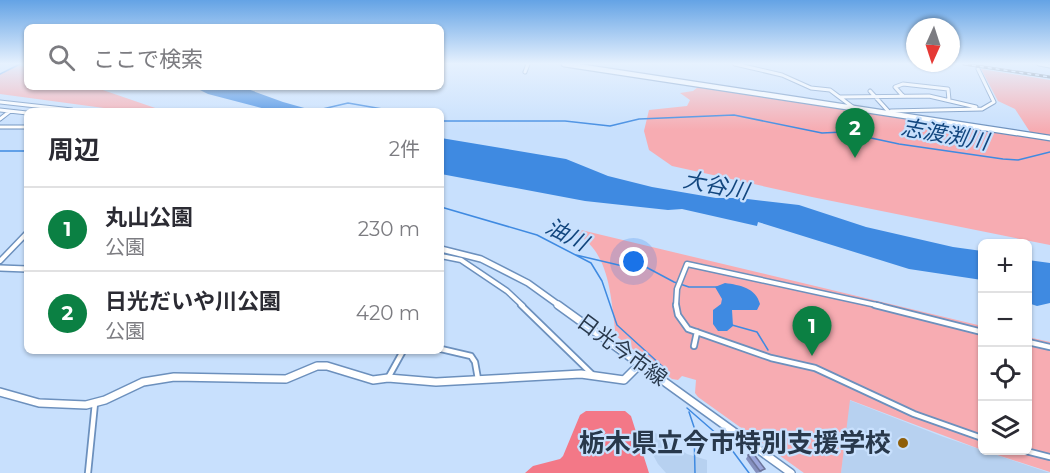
<!DOCTYPE html>
<html lang="ja">
<meta charset="utf-8">
<style>
:root{--surface:#fff;--page:#f2f2f3;--text:#2b2b33;--muted:#7c7c81;--line:#e1e1e2;--accent:#0b8043}
body{margin:0;font-family:Montserrat,"Noto Sans JP",sans-serif;background:var(--page);color:var(--text)}
.controls{position:absolute;right:18px;bottom:18px;display:grid;overflow:hidden;border-radius:9px;box-shadow:0 2px 4px #0004}
.controls button{width:54px;height:54px;display:grid;place-items:center;padding:0;border:0;border-bottom:2px solid var(--line);background:var(--surface);color:var(--text);font:30px sans-serif}
.compass{position:absolute;left:906px;top:18px;width:54px;height:54px;border-radius:50%;background:var(--surface);box-shadow:0 2px 4px #0004;rotate:183deg}
.you{position:absolute;left:634px;top:262px;width:21px;height:21px;margin:-15px;border:4px solid #fff;border-radius:50%;background:#1a73e8;box-shadow:0 0 0 9px #1a73e833}
.badge{display:grid;place-items:center;width:39px;height:39px;border-radius:50%;background:var(--accent);color:#fff;font-size:20px;font-weight:700}
.pin{position:absolute;translate:-50% -50px;filter:drop-shadow(0 2px 3px #0008)}
.pin::after{content:'';position:absolute;top:32px;width:21px;height:18px;background:inherit;clip-path:polygon(0 0,100% 0,50% 100%)}
.list{margin:0;padding:0;list-style:none}
h2{display:flex;justify-content:space-between;align-items:center;height:78px;margin:0;padding:0 24px;font-size:26px}
h2 small{font-size:20px;font-weight:400;color:var(--muted)}
.list li{display:grid;grid-template-columns:39px 1fr auto;gap:18px;align-items:center;box-sizing:border-box;height:84px;padding:0 24px;border-top:2px solid var(--line)}
.list b{display:block;font-size:22px;white-space:nowrap}
.list p{margin:0;font-size:20px;white-space:nowrap;color:var(--muted)}
.list em{font-size:20px;font-style:normal;color:var(--muted)}
.icon{flex:none;width:33px;height:33px;fill:none;stroke:currentColor;stroke-width:2;stroke-linecap:round;stroke-linejoin:round}
.map{position:relative;flex:none;width:1050px;height:473px;overflow:hidden}
.search{position:absolute;background:var(--surface);box-shadow:0 2px 4px #0004;left:24px;top:24px;width:420px;height:66px;display:flex;align-items:center;gap:15px;box-sizing:border-box;padding:0 21px;border-radius:9px;color:var(--muted);font-size:22px}
.panel{position:absolute;background:var(--surface);box-shadow:0 2px 4px #0004;left:24px;top:108px;width:420px;height:246px;border-radius:9px}
.map>svg:first-child{display:block}
</style>
<div class="map">
<svg width="1050" height="473" viewBox="0 0 1050 473">
<rect width="100%" height="100%" fill="#c8e0fd"/>
<path fill="#b7d1f0" d="M849,400l92,36 109,37h-209z
M654,432l33,22 20,6v13h-41l-8,-9 -6,-11z"/>
<path fill="#f7acb2" d="M19,65l8,3v19h67l70,24h-38l-126,-17v-20z
M981,69l69,11v55l-20,-3 -15,-23 -17,-8z
M698,87l352,52v106l-238,-48 -140,-31 -23,-16 -5,-19 5,-21 38,-4 3,-6 -10,-7 13,-2z
M581,230l401,96v124l-132,-50 -9,73h-37l-106,-76 -3,-4 1,-13 -14,-4 -4,4 -6,-1 -56,-43c-5,-34 -5,-82 -38,-101z
M1028,337l22,5v130l-65,-21 43,-1z"/>
<path fill="#f37887" d="M586,411h39l6,5 18,57h-124l8,-7 27,-7 3,-3 17,-41z"/>
<path fill="#3f8ae1" d="M194,87h48l41,15 32,9h-42l-65,-17z
M441,138l125,21 42,17 44,11 64,11h23l60,7 67,22 87,20 29,4v29l-73,-11 -151,-47 -1,4 -75,-17 -14,1 -83,-9 -144,-27z
M1028,260l22,3v40l-13,3 -9,-3z
M725,283c15,2 31,5 35,21l-3,6h-25l1,16 -6,5h-9l-5,-7v-14l8,-6 1,-5 -7,-12z"/>
<g fill="none" stroke-linecap="round" stroke-linejoin="round">
<path stroke="#3f8ae1" stroke-width="1.5" d="M0,74l20,-10
M314,111l34,-8 46,8
M441,121h124l45,5 29,-7 95,-4 88,18 21,-1 56,12 104,15 15,1 32,-8
M0,151h27
M441,207l96,28 54,28 11,18 15,44 45,41
M576,255l51,12 17,-1 30,16 15,5h28
M732,325l25,7 11,18
M687,408l39,34 23,31
M689,412l5,15 1,46"/>
<defs>
<path id="street-far2" d="M735,64l47,11 29,13 19,2 24,18
M1039,64l11,2
M525,72l3,-8
M870,91l20,22 1,-2 91,-2 12,-7 -16,-33
M903,96l-8,-9 8,-3 45,5 1,11
M840,97l89,-1 47,11
M0,102l72,8
M0,110l27,3
M0,119l9,-7
M0,127h27"/>
<path id="street-far1" d="M441,256l20,4 46,31 16,15
M0,261l27,-28
M676,306l1,-17 10,-25 194,42"/>
<path id="street" d="M521,305l72,70
M676,305l2,10 10,14 83,29 44,10 99,46 68,24
M875,305l107,27
M1028,342l22,5
M694,346l3,-14
M441,349l30,7 4,6 3,17
M388,378l15,-27
M1022,450l28,7
M88,473l7,-70"/>
<path id="secondary-far2" d="M564,64l486,74"/>
<path id="secondary-far1" d="M441,249l40,10 47,24 32,23
M0,268l27,1"/>
<path id="secondary" d="M558,305l233,168
M0,392l39,11 47,2 19,-5 38,-18 31,-5 112,2 31,-13h10l46,14 15,-2 48,4 145,-8 43,6 17,-17"/>
</defs>
<use href="#street-far2" stroke="#6c90bd" stroke-width="5"/>
<use href="#street-far1" stroke="#6c90bd" stroke-width="7"/>
<use href="#street" stroke="#6c90bd" stroke-width="8"/>
<use href="#secondary-far2" stroke="#6c90bd" stroke-width="7"/>
<use href="#secondary-far1" stroke="#6c90bd" stroke-width="8"/>
<use href="#secondary" stroke="#6c90bd" stroke-width="10"/>
<use href="#street-far2" stroke="#fff" stroke-width="3"/>
<use href="#street-far1" stroke="#fff" stroke-width="4"/>
<use href="#street" stroke="#fff" stroke-width="4.5"/>
<use href="#secondary-far2" stroke="#fff" stroke-width="4.5"/>
<use href="#secondary-far1" stroke="#fff" stroke-width="5"/>
<use href="#secondary" stroke="#fff" stroke-width="7"/>
<defs>
<path id="rail" d="M964,64l86,13"/>
</defs>
<use href="#rail" stroke="#48596e" stroke-width="3"/>
<use href="#rail" stroke="#c8e0fd" stroke-width="1.5" stroke-dasharray="4" stroke-linecap="butt"/>
</g>
<path fill="#848fbd" d="M748,455l14,17 -6,1 -10,-14z"/>
<path fill="#9aa6dc" stroke="#6c749a" stroke-width="1.5" d="M753,453l12,16 -5,2 -12,-16z"/>
<linearGradient id="sky" x2="0" y2="1"><stop stop-color="#64a3e5"/><stop offset="0.49" stop-color="#e6f1fe"/><stop offset="1" stop-color="#e6f1fe" stop-opacity="0"/></linearGradient>
<rect width="1050" height="130" fill="url(#sky)"/>
<circle fill="#8f5f0a" stroke="#c8e0fd" stroke-width="2" cx="903" cy="443" r="6"/>
<g text-anchor="middle" stroke-width="4.5" stroke-linejoin="round" paint-order="stroke">
<g font-size="21" fill="#28384b" stroke="#c8e0fd">
<text transform="translate(622 350) rotate(36)" y="7">日光今市線</text>
</g>
<g font-size="22" font-style="italic" fill="#12467e" stroke="#c8e0fd">
<text transform="translate(945 134) rotate(10)" y="8">志渡渕川</text>
<text transform="translate(716 185) rotate(11)" y="8">大谷川</text>
<text transform="translate(567 234) rotate(27)" y="8">油川</text>
</g>
<g font-size="26" font-weight="bold" fill="#28384b" stroke="#c8e0fd" text-anchor="end">
<text x="891" y="452">栃木県立今市特別支援学校</text>
</g>
</g>
</svg>
<div class="controls">
<button>+</button>
<button>−</button>
<button><svg class="icon" aria-label="locate" viewBox="0 0 24 24"><circle cx="12" cy="12" r="6"/><path d="M12 2v4M12 18v4M2 12h4M18 12h4"/></svg></button>
<button><svg class="icon" aria-label="layers" viewBox="0 0 24 24"><path d="M12 4l9 5-9 5-9-5zM3 14l9 5 9-5"/></svg></button>
</div>
<svg class="compass" viewBox="-18 -18 36 36"><path d="M0-13l5 13h-10z" fill="#e53935"/><path d="M0 13l5-13h-10z" fill="#7c7c81"/></svg>
<div class="you"></div>
<div class="pin badge" style="left:812px;top:356px">1</div>
<div class="pin badge" style="left:855px;top:158px">2</div>
<div class="search"><svg class="icon" aria-label="search" viewBox="0 0 24 24"><circle cx="10" cy="10" r="6"/><path d="M15 15l6 6"/></svg>ここで検索</div>
<section class="panel">
<h2>周辺<small>2件</small></h2>
<ul class="list">
<li><span class="badge">1</span><div><b>丸山公園</b><p>公園</p></div><em>230 m</em></li>
<li><span class="badge">2</span><div><b>日光だいや川公園</b><p>公園</p></div><em>420 m</em></li>
</ul>
</section>
</div>
